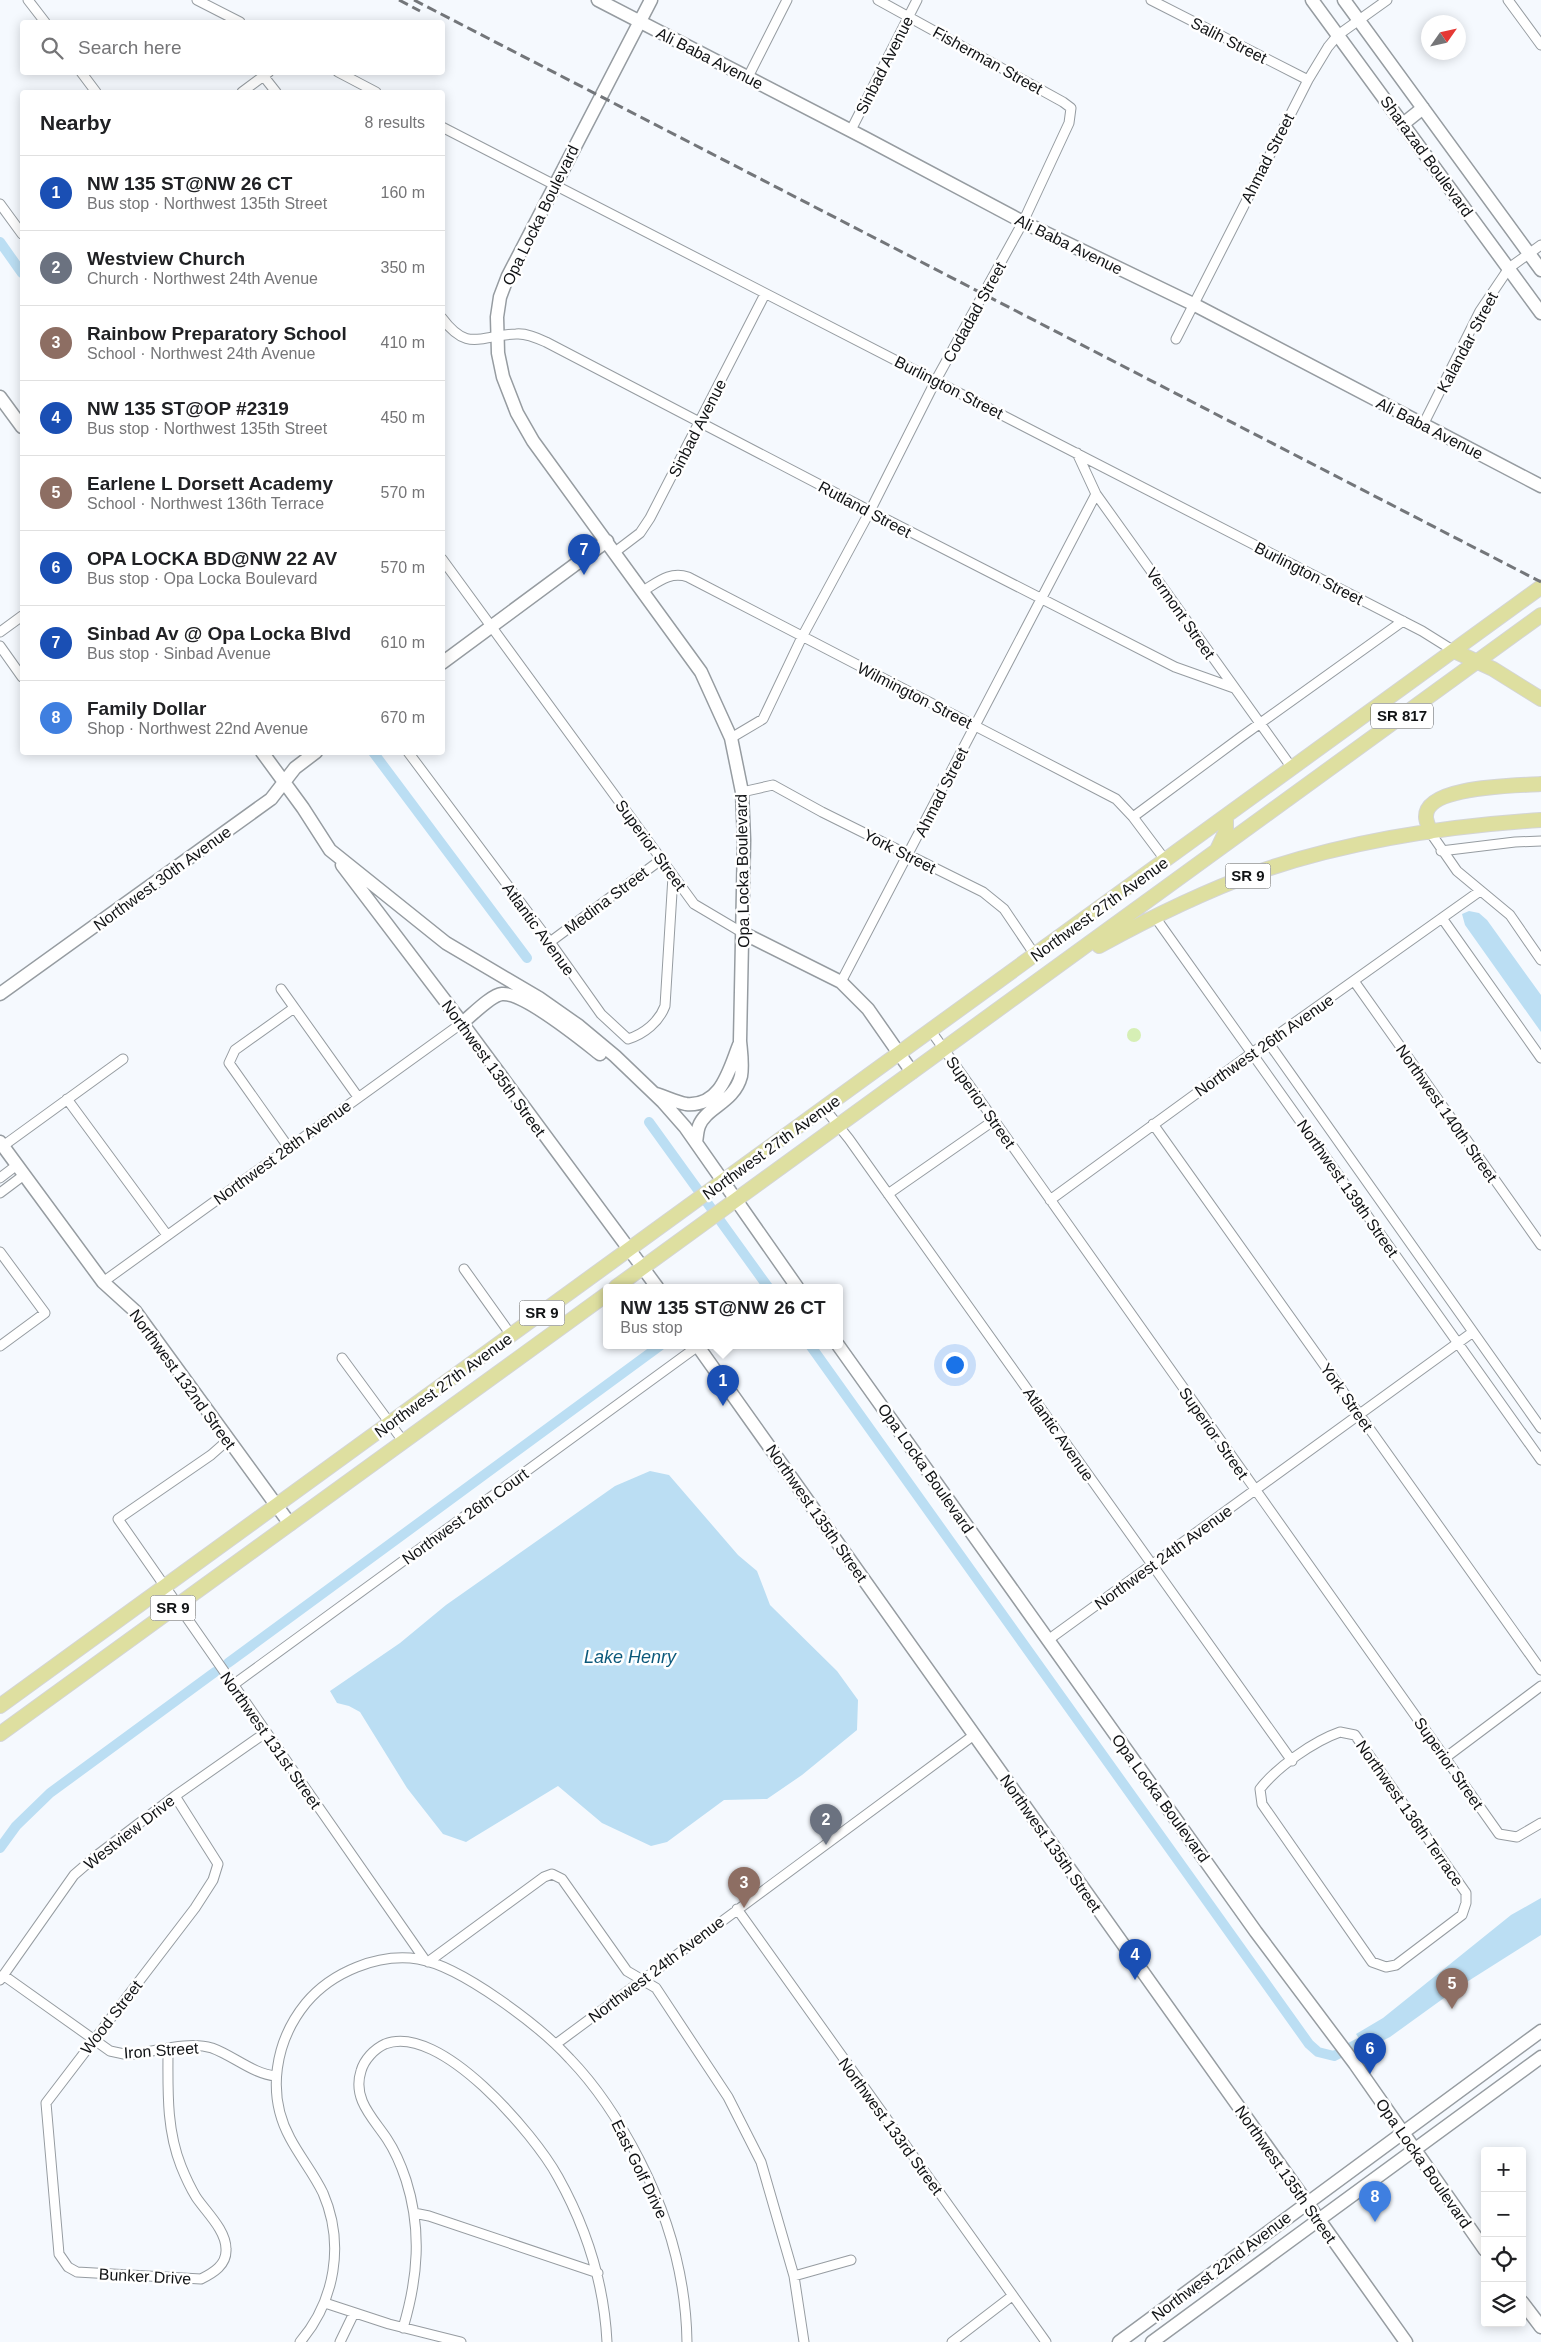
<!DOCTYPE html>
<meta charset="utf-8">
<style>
:root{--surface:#fff;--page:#f6f6f6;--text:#202124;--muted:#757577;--line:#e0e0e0;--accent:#111827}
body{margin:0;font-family:Helvetica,sans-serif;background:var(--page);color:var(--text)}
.controls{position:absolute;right:15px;bottom:15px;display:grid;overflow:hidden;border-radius:5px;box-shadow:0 2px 12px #0003}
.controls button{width:45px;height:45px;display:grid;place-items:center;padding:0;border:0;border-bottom:1px solid var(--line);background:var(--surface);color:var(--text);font:25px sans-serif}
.compass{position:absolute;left:1421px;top:15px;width:45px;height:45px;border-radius:50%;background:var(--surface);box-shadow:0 2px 12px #0003;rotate:56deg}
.you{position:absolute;left:954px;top:1364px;width:18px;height:18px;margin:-12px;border:4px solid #fff;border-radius:50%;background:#1a73e8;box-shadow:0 0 0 8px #1a73e833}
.badge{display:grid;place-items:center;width:32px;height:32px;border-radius:50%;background:var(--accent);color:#fff;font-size:16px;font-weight:700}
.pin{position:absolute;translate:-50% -41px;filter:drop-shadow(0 1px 2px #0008)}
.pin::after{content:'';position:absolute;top:26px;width:18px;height:15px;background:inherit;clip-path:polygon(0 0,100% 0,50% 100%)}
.popup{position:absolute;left:603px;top:1284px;width:240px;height:65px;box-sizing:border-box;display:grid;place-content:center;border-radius:5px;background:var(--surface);filter:drop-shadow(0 1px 4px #0005);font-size:16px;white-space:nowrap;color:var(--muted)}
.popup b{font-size:19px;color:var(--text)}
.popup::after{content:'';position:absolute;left:50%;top:100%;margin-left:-10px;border:10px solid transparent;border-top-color:var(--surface)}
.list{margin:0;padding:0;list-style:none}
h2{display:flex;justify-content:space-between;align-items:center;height:65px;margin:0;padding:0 20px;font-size:21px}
h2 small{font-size:16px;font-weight:400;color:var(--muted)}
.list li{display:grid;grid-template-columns:32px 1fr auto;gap:15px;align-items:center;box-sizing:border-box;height:75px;padding:0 20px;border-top:1px solid var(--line)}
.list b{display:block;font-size:19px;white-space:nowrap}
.list p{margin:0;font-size:16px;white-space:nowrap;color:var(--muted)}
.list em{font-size:16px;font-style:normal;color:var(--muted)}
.icon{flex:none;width:28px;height:28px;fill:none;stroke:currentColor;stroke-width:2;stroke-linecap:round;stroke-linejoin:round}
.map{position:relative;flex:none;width:1541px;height:2342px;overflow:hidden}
.search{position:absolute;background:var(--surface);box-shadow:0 2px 12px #0003;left:20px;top:20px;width:425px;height:55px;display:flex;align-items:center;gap:12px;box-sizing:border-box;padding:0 18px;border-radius:5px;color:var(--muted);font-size:19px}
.panel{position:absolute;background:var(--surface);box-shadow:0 2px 12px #0003;left:20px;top:90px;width:425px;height:665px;border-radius:5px}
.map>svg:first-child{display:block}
</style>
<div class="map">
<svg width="1541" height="2342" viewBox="0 0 1541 2342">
<rect width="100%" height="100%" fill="#f5f9fe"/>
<path fill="#d6efb5" d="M1127 1035a7 7 0 1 1 14 0a7 7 0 1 1-14 0Z"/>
<path fill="#bbdef3" d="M1469,911l10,2 8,7 54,75v37l-76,-107 -3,-11z
M650,1471l19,4 69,80 19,16 13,34 67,66 21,29 -1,30 -55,45 -35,24 -43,1 -57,42 -16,4 -49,-23 -44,-37 -92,56 -23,-8 -36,-46 -47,-76 -11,-6 -12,-3 -7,-12 70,-48 46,-38 169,-119z
M1541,1898v37l-79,50 -72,52 -24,12 -10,-15 27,-16 128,-103z"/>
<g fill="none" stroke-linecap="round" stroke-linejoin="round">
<path stroke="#bbdef3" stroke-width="10" d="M0,242l22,31
M373,752l154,206
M649,1122l119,165
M810,1345l499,699 9,8 16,4 27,-14
M228,1663l433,-318
M0,1848l16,-22 34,-33 165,-121"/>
<defs>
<path id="street" d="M28,0l17,22
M197,0l43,22
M1151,0l157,80
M1508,0l33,45
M81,72l15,20
M338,72l38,20
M261,73l15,19
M748,77l39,-77
M242,92l27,-20
M442,127l980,504 32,20
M851,130l66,-130
M0,204l22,30
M442,318c26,35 38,17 74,16 10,-1 21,4 30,8l324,169 305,156 59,21
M1176,339l132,-259 20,-33 10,-12 49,-35
M1423,425l57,-114 29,-43 32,-23
M1077,453l19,41 196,274
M615,552l25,-19 10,-15 115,-224
M442,559l252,345 49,29
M643,591c15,-9 27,-20 45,-14l428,222 17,18 33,44
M0,632l22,-16
M0,646l22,31
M731,738l32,-19 39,-82 68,-126 66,-131 87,-158 46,-99 2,-15 -8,-6 -185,-102
M408,752l142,190 51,72 27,25c16,-5 31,-17 37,-33l8,-130
M742,792l31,-7 49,27 161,80 21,17 31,46
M1133,817l108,-80 162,-116
M1430,832l27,39 53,44 31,45
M1441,851l74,-9 26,-1
M1155,917l386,543
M1442,918l99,140
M550,942l112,-83
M1354,981l187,264
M841,982l255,-488
M281,989l77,108
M931,1031l568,803 18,3 24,-14
M1268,1042l273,386
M67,1099l100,136
M825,1109l24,30 443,622
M1153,1124l388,546
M3,1146l120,-87
M289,1148l-60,-85 6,-13 59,-42
M0,1178l17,-13
M0,1193l24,-18
M888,1194l105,-73
M1050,1200l202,-147 228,-162
M0,1252l45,61 -45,33
M464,1269l47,66
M103,1282l359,-259
M342,1358l61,83
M228,1440l-17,15 -93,64 307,441
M1048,1640l425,-308
M233,1685l465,-339
M1340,1732l15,3 111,158v10l-4,12 -66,50 -10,2 -14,-5 -110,-158 -2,-15c17,-22 54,-48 80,-57z
M1445,1758l96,-72
M737,1909l309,433
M428,1962l116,-85 8,-3 10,5 65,92 29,17 72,109 33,65 33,114 10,66
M3,1975l107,76 14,3h10c24,-3 54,-13 78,-6 22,8 41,26 64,28
M0,1980l74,-105 22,-19 79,-60 90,-63
M556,2044l418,-309
M168,2049c0,40 -2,79 13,117 4,10 9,21 15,31 10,15 30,33 30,52 1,16 -13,24 -25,30l-124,-7 -9,-5 -9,-13 -13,-151 149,-195 18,-28 5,-16 -43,-68
M414,2213l15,3 169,57
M794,2276l57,-16
M325,2303l64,21 72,18
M403,2328c15,-50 19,-98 3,-148 -5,-15 -11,-29 -19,-41 -14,-21 -35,-40 -26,-68 3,-11 13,-22 24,-27 55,-22 150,91 173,133 29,52 46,106 49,165
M300,2342c35,-41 45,-98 23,-149 -9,-19 -23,-36 -33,-55 -24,-44 -15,-97 16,-135 26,-31 72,-50 112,-44 43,7 122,67 152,100 29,30 51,65 70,102 29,57 46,117 47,181
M340,2342l14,-29
M952,2342l60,-46"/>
<path id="secondary" d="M598,0l267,138 158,84 170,82 348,182
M651,0l-143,276 -8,21 -3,20 1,36 5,24 14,36 16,28 168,231 30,66 11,54 2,48 -4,201c1,11 3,23 1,35 -7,27 -35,31 -42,50 -2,5 -2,11 -3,16
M1312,0l229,313
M1344,0l197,270
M1403,124l20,-16
M0,397l22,30
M442,663l165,-122
M262,752l41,56 27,42 116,93 93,55 40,28 36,30 48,46 22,25 112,160
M342,865l120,158 195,264
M743,933l98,49 27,27 44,63
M0,994l271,-195 24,-31 21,-16
M462,1023c9,-7 29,-28 40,-29 22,-2 80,46 98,60
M656,1094c10,3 20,8 30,10 35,3 43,-34 53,-59
M0,1142l103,140 32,29 155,213
M697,1345l709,997
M838,1345l418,587 99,132 130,186
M1522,2302l19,25
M1119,2342l422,-311
M1152,2342l389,-285"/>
<path id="primary" d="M1454,651l39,18 48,30
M1430,832c-1,-5 -4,-11 -4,-15 -1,-32 92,-31 115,-33
M1217,850l9,-19v-15
M1099,946c51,-28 104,-54 159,-74 90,-31 188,-46 283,-52
M616,1287l925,-672
M0,1706l1541,-1119
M0,1734l607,-440"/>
</defs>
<use href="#street" stroke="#969ca1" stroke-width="11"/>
<use href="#secondary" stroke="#969ca1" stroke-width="15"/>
<use href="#primary" stroke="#d4d5d5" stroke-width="16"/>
<use href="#street" stroke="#fff" stroke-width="9"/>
<use href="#secondary" stroke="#fff" stroke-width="12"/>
<use href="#primary" stroke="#dedfa0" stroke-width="14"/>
<path stroke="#73767a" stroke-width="3" stroke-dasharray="10 5" stroke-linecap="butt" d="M399,0l21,11
M414,0l1127,582"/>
</g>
<g text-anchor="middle" stroke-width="5" stroke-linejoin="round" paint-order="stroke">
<g fill="#fff" stroke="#585a5b" stroke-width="1">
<rect x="1371" y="703.5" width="62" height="25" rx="4"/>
<rect x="1225.5" y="863.5" width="45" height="25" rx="4"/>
<rect x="519.5" y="1300.5" width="45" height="25" rx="4"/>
<rect x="150.5" y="1595.5" width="45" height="25" rx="4"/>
</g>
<g font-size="15" font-weight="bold" fill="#111315">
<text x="1402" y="721">SR 817</text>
<text x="1248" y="881">SR 9</text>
<text x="542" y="1318">SR 9</text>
<text x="173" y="1613">SR 9</text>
</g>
<g font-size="16" fill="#111315" stroke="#fff">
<text transform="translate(1229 40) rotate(27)" y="6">Salih Street</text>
<text transform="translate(710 58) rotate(27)" y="6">Ali Baba Avenue</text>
<text transform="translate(988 60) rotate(29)" y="6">Fisherman Street</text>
<text transform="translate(884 65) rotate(-63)" y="6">Sinbad Avenue</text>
<text transform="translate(1427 156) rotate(54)" y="6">Sharazad Boulevard</text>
<text transform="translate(1267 158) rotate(-63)" y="6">Ahmad Street</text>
<text transform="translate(540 215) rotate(-64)" y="6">Opa Locka Boulevard</text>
<text transform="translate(1069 244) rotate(26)" y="6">Ali Baba Avenue</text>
<text transform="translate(974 312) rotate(-61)" y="6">Codadad Street</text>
<text transform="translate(1467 342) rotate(-62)" y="6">Kalandar Street</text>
<text transform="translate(949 387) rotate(27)" y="6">Burlington Street</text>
<text transform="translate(697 428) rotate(-63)" y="6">Sinbad Avenue</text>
<text transform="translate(1430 428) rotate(27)" y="6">Ali Baba Avenue</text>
<text transform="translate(865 509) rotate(28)" y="6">Rutland Street</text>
<text transform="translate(1309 573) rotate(27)" y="6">Burlington Street</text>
<text transform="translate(1181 613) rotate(55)" y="6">Vermont Street</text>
<text transform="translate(915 695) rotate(27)" y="6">Wilmington Street</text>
<text transform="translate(941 792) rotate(-63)" y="6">Ahmad Street</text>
<text transform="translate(651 845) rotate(54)" y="6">Superior Street</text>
<text transform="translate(900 851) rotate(27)" y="6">York Street</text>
<text transform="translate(742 871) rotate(-91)" y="6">Opa Locka Boulevard</text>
<text transform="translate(162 878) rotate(-36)" y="6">Northwest 30th Avenue</text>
<text transform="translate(606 900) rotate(-37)" y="6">Medina Street</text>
<text transform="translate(1099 909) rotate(-36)" y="6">Northwest 27th Avenue</text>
<text transform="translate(539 929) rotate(54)" y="6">Atlantic Avenue</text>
<text transform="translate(1264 1045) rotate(-35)" y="6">Northwest 26th Avenue</text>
<text transform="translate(494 1068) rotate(54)" y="6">Northwest 135th Street</text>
<text transform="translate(981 1102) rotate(55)" y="6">Superior Street</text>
<text transform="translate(1447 1113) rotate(55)" y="6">Northwest 140th Street</text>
<text transform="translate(771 1147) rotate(-36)" y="6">Northwest 27th Avenue</text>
<text transform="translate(282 1152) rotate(-36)" y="6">Northwest 28th Avenue</text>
<text transform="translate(1348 1188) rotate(55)" y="6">Northwest 139th Street</text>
<text transform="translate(183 1379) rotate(54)" y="6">Northwest 132nd Street</text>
<text transform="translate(443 1385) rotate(-36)" y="6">Northwest 27th Avenue</text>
<text transform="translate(1347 1397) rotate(55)" y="6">York Street</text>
<text transform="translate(1214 1433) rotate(55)" y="6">Superior Street</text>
<text transform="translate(1059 1434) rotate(55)" y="6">Atlantic Avenue</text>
<text transform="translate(926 1468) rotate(55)" y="6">Opa Locka Boulevard</text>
<text transform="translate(817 1513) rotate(55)" y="6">Northwest 135th Street</text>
<text transform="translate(465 1516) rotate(-36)" y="6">Northwest 26th Court</text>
<text transform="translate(1163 1557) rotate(-36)" y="6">Northwest 24th Avenue</text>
<text transform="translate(271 1740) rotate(55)" y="6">Northwest 131st Street</text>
<text transform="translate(1449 1763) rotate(55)" y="6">Superior Street</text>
<text transform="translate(1161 1798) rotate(54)" y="6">Opa Locka Boulevard</text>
<text transform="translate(1410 1813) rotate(55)" y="6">Northwest 136th Terrace</text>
<text transform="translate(129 1832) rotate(-38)" y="6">Westview Drive</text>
<text transform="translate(1051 1843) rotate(55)" y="6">Northwest 135th Street</text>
<text transform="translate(656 1969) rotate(-37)" y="6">Northwest 24th Avenue</text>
<text transform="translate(111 2017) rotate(-52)" y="6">Wood Street</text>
<text transform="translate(161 2050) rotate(-4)" y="6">Iron Street</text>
<text transform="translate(891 2126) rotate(54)" y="6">Northwest 133rd Street</text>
<text transform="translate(1424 2163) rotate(55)" y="6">Opa Locka Boulevard</text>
<text transform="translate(640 2169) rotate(64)" y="6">East Golf Drive</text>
<text transform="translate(1286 2174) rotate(55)" y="6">Northwest 135th Street</text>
<text transform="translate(1221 2266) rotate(-37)" y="6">Northwest 22nd Avenue</text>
<text transform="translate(145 2276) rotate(3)" y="6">Bunker Drive</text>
</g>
<g font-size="18" font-style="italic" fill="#0c597b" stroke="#fff">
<text x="630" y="1663">Lake Henry</text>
</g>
</g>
</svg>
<div class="controls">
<button>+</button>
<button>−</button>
<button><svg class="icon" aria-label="locate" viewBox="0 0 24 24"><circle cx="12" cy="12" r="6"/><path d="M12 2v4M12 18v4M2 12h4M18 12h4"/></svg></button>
<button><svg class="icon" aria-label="layers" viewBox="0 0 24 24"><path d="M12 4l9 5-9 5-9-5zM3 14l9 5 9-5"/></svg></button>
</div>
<svg class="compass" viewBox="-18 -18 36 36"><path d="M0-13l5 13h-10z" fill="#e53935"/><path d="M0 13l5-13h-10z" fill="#757577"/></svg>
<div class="you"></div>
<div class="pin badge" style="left:723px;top:1406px;background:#1a4fb4">1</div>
<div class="popup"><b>NW 135 ST@NW 26 CT</b>Bus stop</div>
<div class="pin badge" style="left:826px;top:1845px;background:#6b7280">2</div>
<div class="pin badge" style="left:744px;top:1908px;background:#8d6e63">3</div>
<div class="pin badge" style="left:1135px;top:1980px;background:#1a4fb4">4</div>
<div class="pin badge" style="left:1452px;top:2009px;background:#8d6e63">5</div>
<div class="pin badge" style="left:1370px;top:2074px;background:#1a4fb4">6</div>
<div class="pin badge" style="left:584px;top:575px;background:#1a4fb4">7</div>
<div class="pin badge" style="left:1375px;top:2222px;background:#3f7fe0">8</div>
<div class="search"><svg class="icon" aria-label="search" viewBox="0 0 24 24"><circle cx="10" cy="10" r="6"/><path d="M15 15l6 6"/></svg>Search here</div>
<section class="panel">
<h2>Nearby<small>8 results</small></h2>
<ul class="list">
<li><span class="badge" style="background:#1a4fb4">1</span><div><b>NW 135 ST@NW 26 CT</b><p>Bus stop · Northwest 135th Street</p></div><em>160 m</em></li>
<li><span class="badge" style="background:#6b7280">2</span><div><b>Westview Church</b><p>Church · Northwest 24th Avenue</p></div><em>350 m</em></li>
<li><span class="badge" style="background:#8d6e63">3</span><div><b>Rainbow Preparatory School</b><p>School · Northwest 24th Avenue</p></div><em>410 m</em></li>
<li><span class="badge" style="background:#1a4fb4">4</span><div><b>NW 135 ST@OP #2319</b><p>Bus stop · Northwest 135th Street</p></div><em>450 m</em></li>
<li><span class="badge" style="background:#8d6e63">5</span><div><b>Earlene L Dorsett Academy</b><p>School · Northwest 136th Terrace</p></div><em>570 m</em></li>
<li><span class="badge" style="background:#1a4fb4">6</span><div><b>OPA LOCKA BD@NW 22 AV</b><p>Bus stop · Opa Locka Boulevard</p></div><em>570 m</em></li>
<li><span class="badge" style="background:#1a4fb4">7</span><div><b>Sinbad Av @ Opa Locka Blvd</b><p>Bus stop · Sinbad Avenue</p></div><em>610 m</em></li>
<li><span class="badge" style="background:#3f7fe0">8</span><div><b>Family Dollar</b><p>Shop · Northwest 22nd Avenue</p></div><em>670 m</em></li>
</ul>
</section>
</div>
